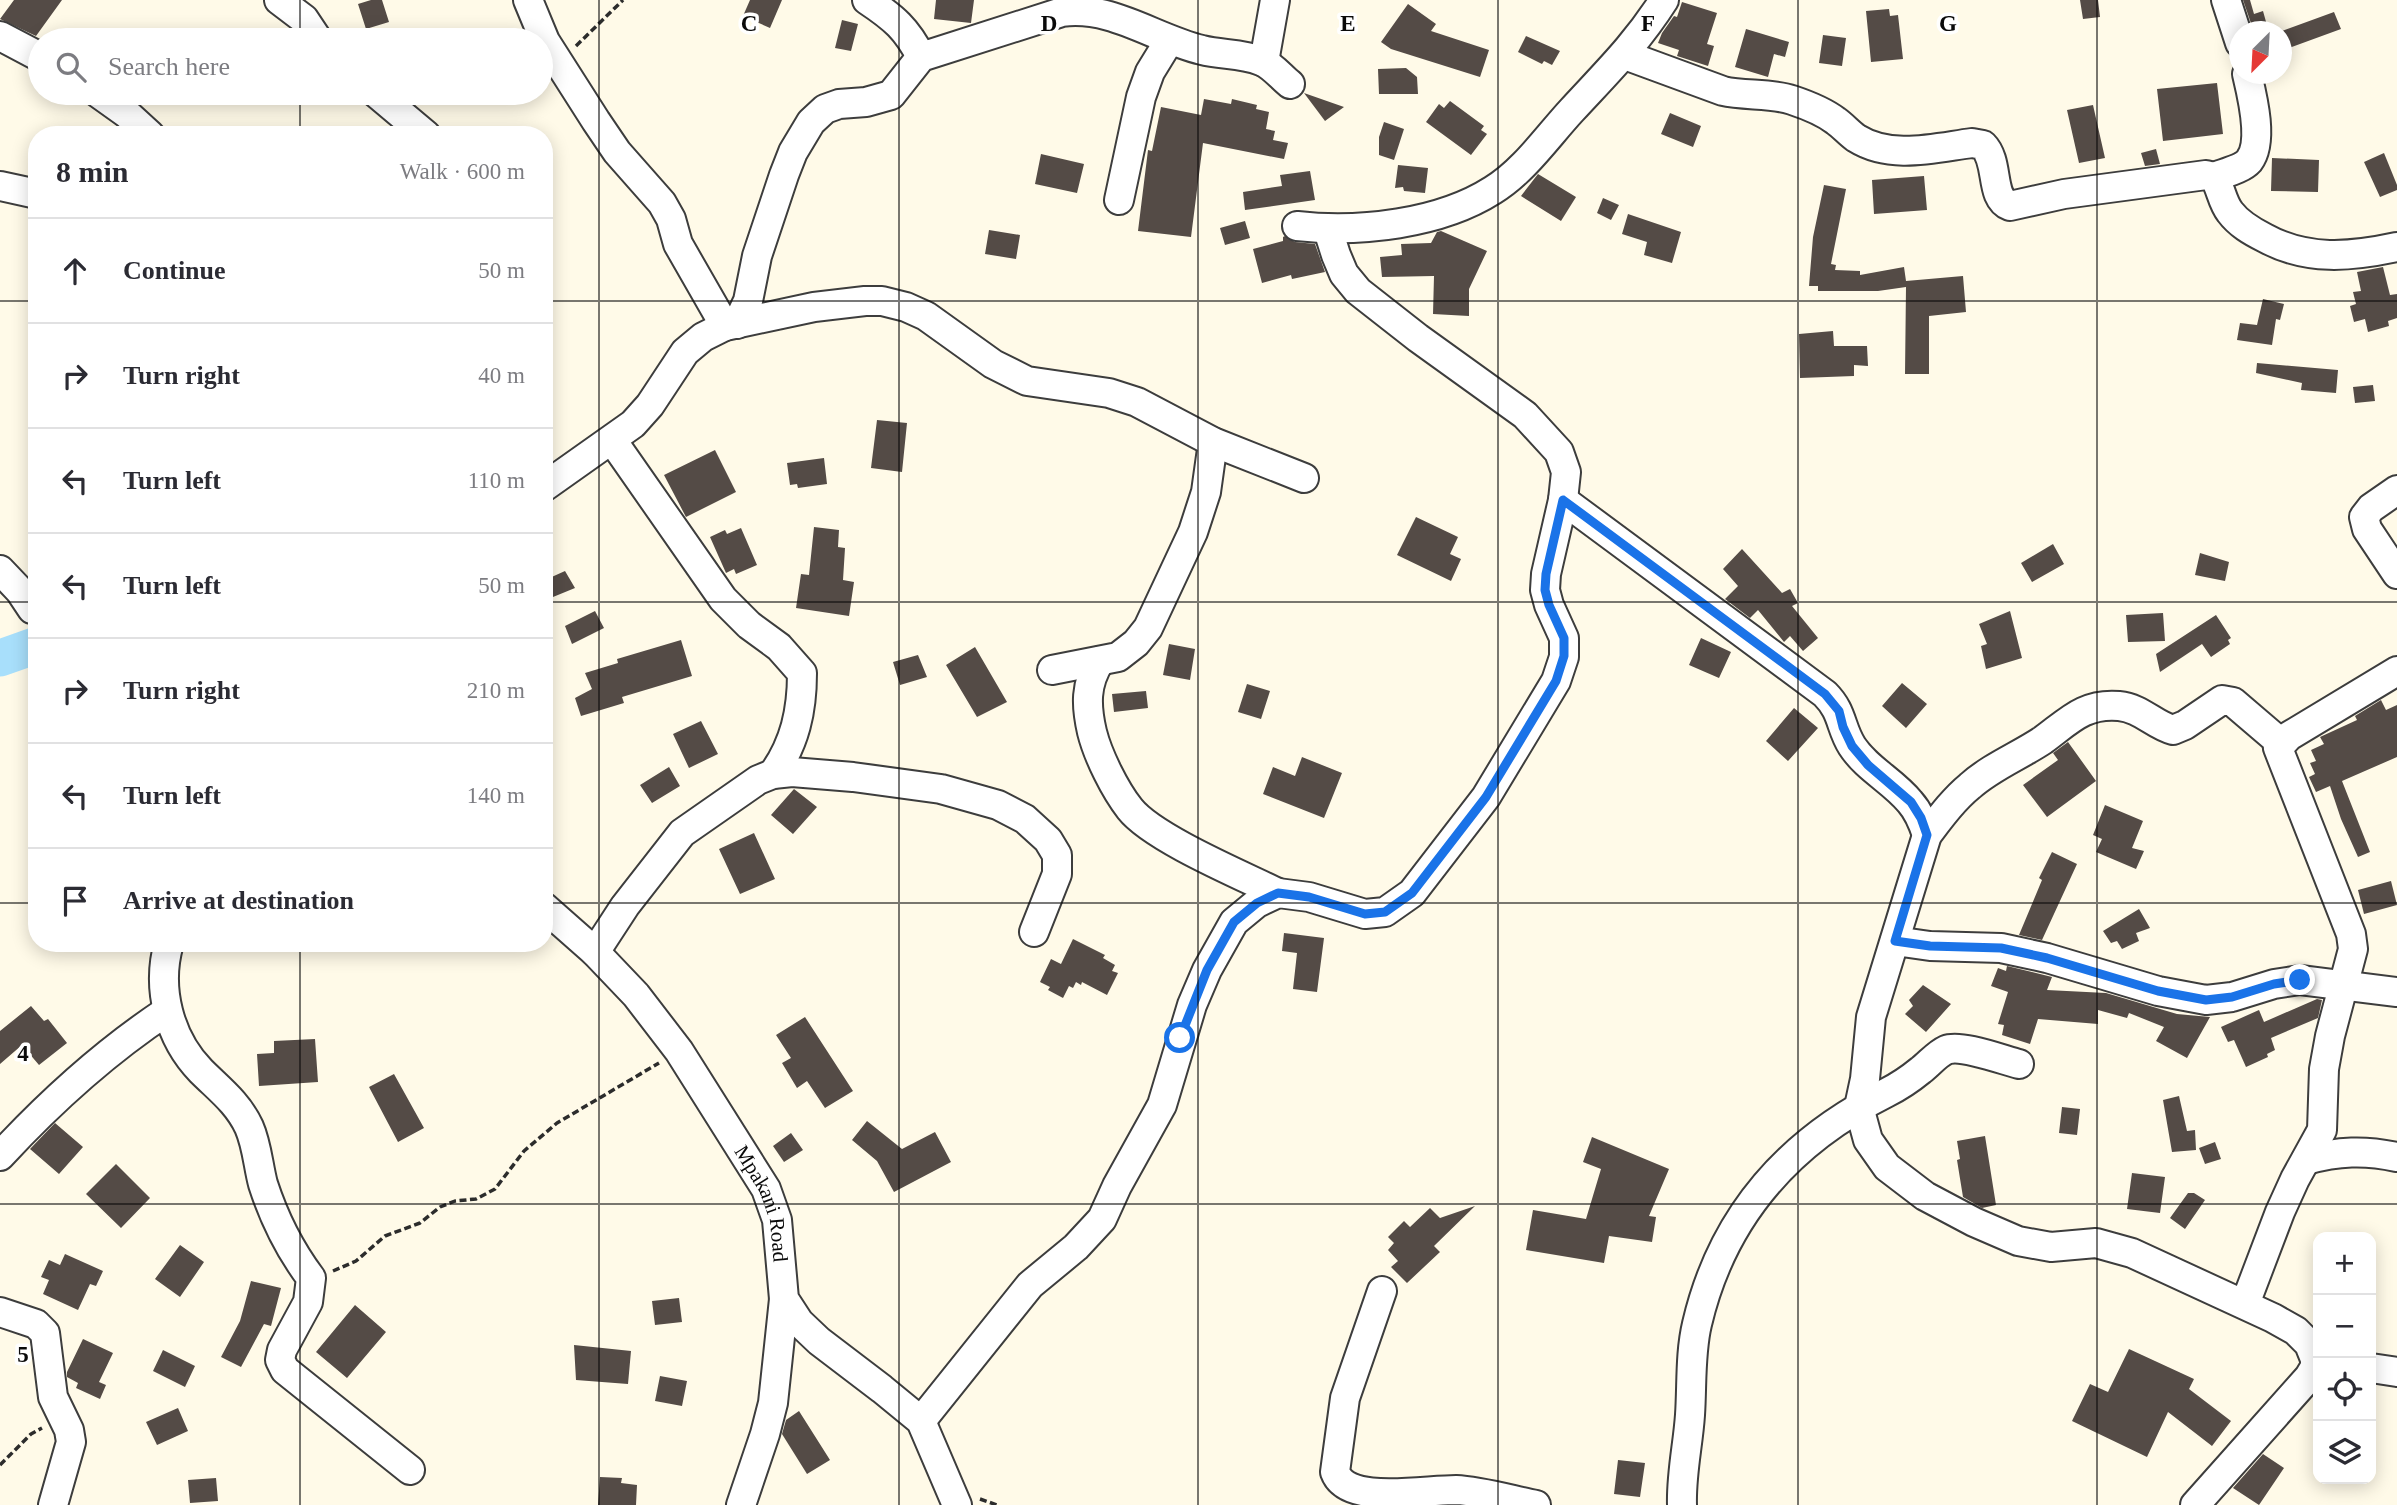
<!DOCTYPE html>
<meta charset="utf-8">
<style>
:root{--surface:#fff;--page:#f2f2f3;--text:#2b2b33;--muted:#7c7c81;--line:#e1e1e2}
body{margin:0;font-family:"Times New Roman",serif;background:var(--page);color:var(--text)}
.controls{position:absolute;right:21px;bottom:21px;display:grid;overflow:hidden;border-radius:14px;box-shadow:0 4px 18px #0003}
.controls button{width:63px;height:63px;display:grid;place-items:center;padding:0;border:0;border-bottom:2px solid var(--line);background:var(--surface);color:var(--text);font:35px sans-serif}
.compass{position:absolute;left:2229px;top:21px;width:63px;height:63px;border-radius:50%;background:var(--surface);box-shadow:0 4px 18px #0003;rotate:204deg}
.stop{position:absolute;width:21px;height:21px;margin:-16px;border:5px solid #1a73e8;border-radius:50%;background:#fff}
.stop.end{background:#1a73e8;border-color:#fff;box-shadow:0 2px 7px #0008}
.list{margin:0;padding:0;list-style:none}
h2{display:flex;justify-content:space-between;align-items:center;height:91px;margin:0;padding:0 28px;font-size:30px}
h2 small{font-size:23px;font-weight:400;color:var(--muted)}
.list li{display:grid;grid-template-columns:46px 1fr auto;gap:21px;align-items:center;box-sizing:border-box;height:105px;padding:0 28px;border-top:2px solid var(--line)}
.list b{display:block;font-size:26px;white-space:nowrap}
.list em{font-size:23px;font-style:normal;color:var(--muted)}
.icon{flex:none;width:38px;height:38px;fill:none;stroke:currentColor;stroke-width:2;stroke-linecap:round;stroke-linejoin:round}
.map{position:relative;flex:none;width:2397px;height:1505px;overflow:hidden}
.search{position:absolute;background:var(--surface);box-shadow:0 4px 18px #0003;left:28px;top:28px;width:525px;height:77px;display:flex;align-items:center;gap:18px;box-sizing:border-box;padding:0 24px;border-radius:38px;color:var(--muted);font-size:26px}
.panel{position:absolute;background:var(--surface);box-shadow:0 4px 18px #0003;left:28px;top:126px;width:525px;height:826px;border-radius:28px}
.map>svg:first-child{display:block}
</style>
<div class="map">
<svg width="2397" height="1505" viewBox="0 0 2397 1505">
<rect width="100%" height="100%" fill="#fffae8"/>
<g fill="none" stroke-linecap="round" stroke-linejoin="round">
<path stroke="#a8dffb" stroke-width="37" d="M0,658l37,-13"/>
</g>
<path fill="#544b46" d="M14,0h48l-26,36 -36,-17z
M371,0h11l7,22 -23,7 -8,-25z
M750,0h32l-12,28 -27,-12z
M936,0h38l-3,23 -37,-4z
M2080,0h18l2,17 -17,2z
M2243,0h7l4,14 9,-3 5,18 -14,3z
M1682,2l35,11 -10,31 7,2 -6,20 -31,-10 2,-6 -21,-7 4,-10 12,-17 3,1z
M1408,4l28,20 -5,7 58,19 -9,27 -89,-28 -10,-7z
M1889,9l1,7 8,-1 5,44 -32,3 -5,-51z
M2334,12l7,17 -52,19 -7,-17z
M842,20l16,4 -7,27 -16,-3z
M1746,29l43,13 -4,15 -11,-3 -6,23 -33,-10z
M1823,35l23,3 -4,28 -23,-3z
M1526,36l34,15 -8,14 -8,-4 -2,3 -24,-12z
M1406,68l11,9 1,17h-39l-1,-25z
M2217,83l6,51 -60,7 -6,-52z
M1304,93l40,14 -19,14z
M1204,99l27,5 1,-5 25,6 -1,4 13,3 -3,17 9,2 -2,9 15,3 -4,16 -81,-16 -12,94 -53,-6 10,-81 4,1 9,-44 40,8z
M1450,101l34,25 -3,4 6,4 -16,21 -45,-33 13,-18 5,4z
M2093,105l12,53 -26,5 -12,-53z
M1670,113l31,13 -8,21 -32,-13z
M1384,122l20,7 -10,31 -15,-5v-18z
M2156,149l4,15 -15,2 -4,-13z
M2384,153l13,32v5l-17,7 -16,-35z
M1041,154l43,10 -7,29 -42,-9z
M2272,158l47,2 -1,32 -47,-1z
M1398,165l30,3 -3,25 -21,-2 -1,-4 -8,1z
M1310,171l5,29 -70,10 -2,-18 39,-6 -2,-11z
M1538,174l38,23 -15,24 -40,-25z
M1924,176l3,34 -53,4 -2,-34z
M1824,185l22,4 -15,75 5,1 -1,5 25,1v4l44,-8 2,14 57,-5 3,36 -37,4v58h-24l1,-87 -28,4h-60v-5h-9l4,-49z
M1603,198l16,7 -8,15 -14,-7z
M1628,214l53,18 -9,31 -28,-8 3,-13 -25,-8z
M1245,221l5,17 -25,7 -5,-17z
M989,230l31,5 -4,24 -31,-5z
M1441,231l46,20 -18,38v27l-36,-2 1,-38 -52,1 -2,-20 22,-2 -1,-11 30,-1 6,-11z
M1285,236l10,6 20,2 10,28 -33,7 -1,-4 -29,8 -9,-34 30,-8v-4z
M2383,267l7,28 7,-1v24l-9,3 1,5 -21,6 -3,-13 -11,3 -4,-16 6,-2 -3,-12 8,-1 -4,-19z
M2263,299l21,5 -4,16 -4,-1 -4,26 -35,-5 3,-17 17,2z
M1833,331l1,15h33l1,20 -14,-1v11l-54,2 -1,-44z
M2257,363l81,7 -2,23 -35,-3 1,-7 -46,-10z
M2373,385l2,16 -20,2 -2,-16z
M877,420l30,3 -5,49 -31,-4z
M715,450l21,42 -50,25 -22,-42z
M824,458l3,26 -29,4 -1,-4 -7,1 -3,-22z
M1416,517l42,20 -8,17 11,5 -10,22 -54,-26z
M814,527l25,3 -1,17 7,1 -2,32 11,2 -5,34 -53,-8 5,-34 8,1z
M741,528l16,37 -21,9 -2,-5 -8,4 -16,-36 15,-7 2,4z
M2053,544l11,20 -32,18 -11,-19z
M1742,549l40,44 8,-4 8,14 -6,3 26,32 -15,13 -13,-15 -6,6 -26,-32 -8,8 -25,-19 13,-13 -15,-17z
M2200,553l29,9 -4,19 -30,-6z
M565,571l10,17 -22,9 -8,-17z
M595,611l9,17 -32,16 -7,-18z
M2010,611l12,47 -36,11 -5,-23 6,-2 -8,-20z
M2163,613l2,28 -37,1 -2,-27z
M2216,615l15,23 -3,2 2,4 -19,13 -9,-13 -42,28 -4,-18z
M1701,638l30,14 -12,26 -30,-13z
M681,640l11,36 -70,21 2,6 -43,13 -6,-18 17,-9 -7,-16 33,-10 -1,-4z
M1169,644l26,5 -5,31 -27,-5z
M975,647l32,55 -30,15 -31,-52z
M918,655l9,22 -27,8 -7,-23z
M1902,683l25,21 -21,24 -24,-22z
M1247,684l23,7 -9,28 -23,-7z
M1146,691l2,17 -34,4 -2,-18z
M2381,700l5,10 11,-5v52l-55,24 28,71 -12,5 -17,-38 -11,-33 -14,6 -7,-15 6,-3 -5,-11 6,-2 -5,-11 13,-6 -4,-7 37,-17 -2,-4z
M1794,708l24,20 -30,33 -22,-20z
M701,721l17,33 -29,14 -16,-34z
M2068,742l28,39 -49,36 -24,-32 35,-25 -5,-7z
M1302,757l40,16 -18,45 -61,-24 10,-27 22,9z
M669,767l11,19 -28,17 -12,-18z
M794,789l23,18 -24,27 -22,-19z
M2105,805l38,16 -11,27 12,3 -8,18 -40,-17 6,-13 -9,-4z
M754,833l21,46 -35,15 -21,-45z
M2052,852l25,12 -35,76 -23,-5 23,-55 -3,-2z
M2391,881l6,24 -33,9 -6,-24z
M2139,909l11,19 -14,5 3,8 -17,8 -5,-8 -6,2 -8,-12z
M1284,933l40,5 -7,54 -24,-3 4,-36 -15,-2z
M1073,939l32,16 -2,3 12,7 -3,6 6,2 -11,22 -25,-13 -1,3 -5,-3 -3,6 -4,-2 -6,12 -15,-8 2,-3 -10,-5 11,-23 10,5z
M2007,966l45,11 -5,13 59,3 71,21 33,3 -23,41 -31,-17 8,-14 -35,-14 -2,5 -29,-8v14l-60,-5 -8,25 -28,-9 2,-10 -6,-1 10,-32 -17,-6 7,-18 8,3z
M1923,985l28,19 -25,28 -21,-18 8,-8 -4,-6z
M2317,999l5,1 -4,18 -47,20 4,12 -8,4 1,3 -22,10 -12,-27 -6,2 -7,-15 38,-17 5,12z
M31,1006l13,15 4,-2 19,24 -28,22 -17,-20 -22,19v-33z
M805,1017l48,74 -28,17 -18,-27 -10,7 -15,-25 9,-5 -15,-23z
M315,1039l3,43 -59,4 -2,-32 17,-1v-12z
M394,1074l30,54 -26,14 -29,-55z
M2179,1096l8,35 8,-1 1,20 -24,2 -9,-52z
M2062,1107l18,2 -3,26 -18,-2z
M867,1121l35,28 33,-17 16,30 -57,30 -17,-31 -25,-21z
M55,1123l28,24 -24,27 -29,-25z
M791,1133l12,17 -19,12 -11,-16z
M1985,1136l11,69 -14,3 -19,-11 -6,-37 3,-1 -3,-18z
M1592,1137l77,32 -20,47 7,1 -4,25 -43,-6 -5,27 -78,-13 7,-40 53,9 15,-50 -18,-7z
M2215,1142l6,17 -16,5 -6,-16z
M116,1164l34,34 -29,30 -35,-34z
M2132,1173l33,4 -5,36 -33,-4z
M2188,1193h6l11,7 -20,29 -15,-11z
M1475,1206l-41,40 6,6 -33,31 -16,-16 7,-6 -10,-11 6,-7 -6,-6 16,-16 6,6 20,-19 10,10z
M180,1245l24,17 -24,35 -25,-18z
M65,1254l38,17 -7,15 -6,-2 -12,26 -35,-16 6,-14 -8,-3 8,-17 11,5z
M251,1281l30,7 -10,38 -7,-2 -23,43 -20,-10 19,-36z
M679,1298l3,24 -27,3 -3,-24z
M355,1305l31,27 -39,46 -31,-26z
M83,1339l30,14 -14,29 7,3 -6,14 -24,-11 2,-5 -11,-6v-5z
M574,1345l57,6 -3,33 -52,-4z
M2129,1349l65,30 -5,10 42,32 -19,25 -44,-34 -21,45 -75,-36 18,-37 18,8z
M163,1350l32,16 -10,21 -32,-16z
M660,1376l27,5 -5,25 -27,-5z
M178,1408l10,23 -31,14 -11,-23z
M799,1411l31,49 -23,14 -25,-40 4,-14z
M2263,1454l21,14 -25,37 -26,-17z
M1618,1460l27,3 -5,34 -26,-3z
M600,1477l22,1 -1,5 16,2 -1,20h-38z
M216,1478l2,23 -28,2 -2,-23z"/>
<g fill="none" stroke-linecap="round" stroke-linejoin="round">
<defs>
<g id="minor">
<path d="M279,0l25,19 14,21"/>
<path d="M528,0l17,41 51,80 21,31 45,51 9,16 7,25 47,82"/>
<path d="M867,0c27,18 40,29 54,57"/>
<path d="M2226,0l14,43"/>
<path d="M0,36l40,21"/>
<path d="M1625,55l98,36c21,5 49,2 69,9 15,5 31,11 44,21 7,5 13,12 20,17 35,22 78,10 116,5l11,2c17,17 6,53 27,61l54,-12 142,-19 8,2c7,11 8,25 16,35 9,12 21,19 35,26 42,23 86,19 132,9"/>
<path d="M1264,62l11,-62"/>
<path d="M98,93l28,20 24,22"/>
<path d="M376,93l50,42"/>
<path d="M2214,177c10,-4 28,-8 35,-16 15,-19 3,-66 -2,-87"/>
<path d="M0,186l37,8"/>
<path d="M1119,200l22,-103 9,-25 19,-31"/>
<path d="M1297,226c62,7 143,-2 196,-36 31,-19 54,-53 79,-80 35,-38 64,-66 92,-110"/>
<path d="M737,324l11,-23 9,-45 27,-81 9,-23 18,-30 14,-13 14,-5 27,-2 25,-7 30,-38 141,-45c50,-7 93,27 140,38 19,5 40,3 59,11 11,4 20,16 29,23"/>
<path d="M612,440l111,159 26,26 30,22 23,26c0,38 -7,70 -29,101"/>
<path d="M544,487l89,-63 17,-19 35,-53 18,-15 22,-11 89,-19 51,-6h17l24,6 20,9 67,48 34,17 82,12 28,9 76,40 91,36"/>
<path d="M2397,490l-26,18 -7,9 3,12 30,45"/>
<path d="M1563,500l262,194c18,18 15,33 27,52 15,23 41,35 58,56 9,10 13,21 17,33"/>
<path d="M0,570l20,21 12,18"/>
<path d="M1100,661c-15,23 -14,45 -8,71 6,24 23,58 38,77 23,29 111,66 148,84"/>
<path d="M1052,670l66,-13 18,-14 12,-15 45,-96 13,-40 7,-50"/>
<path id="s1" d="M544,907l51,45 41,43 43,56 87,138 11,31 7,79 15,23 20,19 63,48 39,32 36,84"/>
<path d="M1895,941l35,5 71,2 46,10 111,33 48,9 26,-3 42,-13 26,-4 97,12"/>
<path d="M169,943c-13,45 0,95 32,128 18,18 37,32 48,56 8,18 9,38 14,57 11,34 27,66 48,94l-3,24 -26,48 -2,10 5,10 125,100"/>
<path d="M595,952l30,-46 57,-73 76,-53 15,-6 19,-2 61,5 88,12 57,16 27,14 23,21 9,15v19l-23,58"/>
<path d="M0,1156c51,-55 105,-104 167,-145"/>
<path d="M2306,1160c32,-9 59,-10 91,-3"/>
<path d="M1382,1291l-37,107 -10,74c12,33 86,18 121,18 24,1 55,10 80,15"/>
<path d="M2245,1304l35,-92 15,-33 27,-49 2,-61 6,-33 23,-87 -2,-15 -73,-186 11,-12 108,-65"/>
<path d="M0,1312l36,12 9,9 8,64 16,33 2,12 -18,63"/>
<path d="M2371,1368l26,4"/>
<path d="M921,1421l109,-136 46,-38 26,-28 15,-33 45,-81 30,-100 15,-35 27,-48 23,-19 21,-10 31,4 56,17 20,-2 27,-19 74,-96 70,-116 8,-24v-19l-15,-33 -4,-15 1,-16 17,-74 3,-28 -7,-20 -34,-37 -107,-77 -60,-47 -14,-17 -8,-19 -8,-25"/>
<path d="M741,1505l24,-71 8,-31 11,-104"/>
<path d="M1682,1505c-1,-31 6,-60 8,-90 2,-30 0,-62 7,-91 25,-107 91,-182 189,-231 12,-6 24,-14 35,-23 8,-6 16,-16 25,-20 15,-6 57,10 73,14"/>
<path d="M2195,1505l114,-128 6,-10v-8l-6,-15 -13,-13 -23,-13 -141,-65 -36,-10 -45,4 -33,-6 -44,-19 -49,-26 -38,-29 -19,-27 -9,-33 6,-28 6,-62 56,-182c13,-17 26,-35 43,-49 21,-19 49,-30 73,-46 26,-19 41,-37 76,-34 22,2 35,19 54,24l12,-5 37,-25 11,2 48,41"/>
</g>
</defs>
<use href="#minor" stroke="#3d3d3d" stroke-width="32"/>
<path stroke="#2c2c2c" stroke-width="3.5" stroke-dasharray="7 3.5" stroke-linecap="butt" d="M576,46l47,-46
M333,1271l23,-10 29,-25 35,-13 20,-16 15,-6 21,-2 19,-10 29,-38 33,-28 102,-60
M0,1465l31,-31 11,-6
M980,1499l17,6"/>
<use href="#minor" stroke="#fff" stroke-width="28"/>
</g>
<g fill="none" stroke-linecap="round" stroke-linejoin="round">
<path stroke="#1a73e8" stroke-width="9" d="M1180,1038l27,-68 27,-48 23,-19 21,-10 31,4 56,17 20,-2 27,-19 74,-96 70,-116 8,-25v-18l-15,-33 -4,-15 1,-16 17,-74 262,194 14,17 4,16 9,19 16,19 43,37 10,16 6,17 -32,106 35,5 71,2 46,10 111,33 48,9 26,-3 42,-13 26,-4"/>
</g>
<path fill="none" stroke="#0a0a0a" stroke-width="2" stroke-opacity="0.55" d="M300,0v40M599,0v1505M899,0v1505M1198,0v1505M1498,0v1505M1798,0v1505M2097,0v1505M300,93v42M0,301h37M544,301h1853M0,602h37M544,602h1853M0,903h37M544,903h1853M300,943v562M0,1204h2397"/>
<g text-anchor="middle" stroke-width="7" stroke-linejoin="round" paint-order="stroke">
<g font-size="21" fill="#0a0a0a" stroke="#fff">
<text dy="7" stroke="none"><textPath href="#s1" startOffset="374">Mpakani Road</textPath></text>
</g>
</g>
<g font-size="23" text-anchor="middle" font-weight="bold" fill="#0a0a0a" stroke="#fff" stroke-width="7" stroke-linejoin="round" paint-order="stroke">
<text x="749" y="31">C</text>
<text x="1049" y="31">D</text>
<text x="1348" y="31">E</text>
<text x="1648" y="31">F</text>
<text x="1948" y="31">G</text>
<text x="23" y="1061">4</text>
<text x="23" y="1362">5</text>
</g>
</svg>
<div class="controls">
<button>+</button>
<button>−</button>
<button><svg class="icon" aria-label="locate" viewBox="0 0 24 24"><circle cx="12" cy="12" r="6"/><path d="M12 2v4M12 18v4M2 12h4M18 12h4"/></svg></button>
<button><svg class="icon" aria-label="layers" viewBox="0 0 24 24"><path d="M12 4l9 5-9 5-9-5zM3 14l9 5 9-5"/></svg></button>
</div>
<svg class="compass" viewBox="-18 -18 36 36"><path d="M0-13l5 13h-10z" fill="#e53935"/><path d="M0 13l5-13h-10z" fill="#7c7c81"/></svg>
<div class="stop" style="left:1180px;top:1038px"></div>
<div class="stop end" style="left:2300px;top:980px"></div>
<div class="search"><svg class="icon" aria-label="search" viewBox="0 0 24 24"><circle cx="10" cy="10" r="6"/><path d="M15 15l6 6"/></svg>Search here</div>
<section class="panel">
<h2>8 min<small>Walk · 600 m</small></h2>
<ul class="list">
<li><svg class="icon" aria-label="ahead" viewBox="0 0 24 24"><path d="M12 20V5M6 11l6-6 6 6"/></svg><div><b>Continue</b></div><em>50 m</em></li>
<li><svg class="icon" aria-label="right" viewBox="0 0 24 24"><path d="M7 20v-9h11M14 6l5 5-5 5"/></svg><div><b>Turn right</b></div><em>40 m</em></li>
<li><svg class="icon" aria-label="left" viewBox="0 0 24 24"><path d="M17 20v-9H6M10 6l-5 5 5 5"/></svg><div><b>Turn left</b></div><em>110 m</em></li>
<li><svg class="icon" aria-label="left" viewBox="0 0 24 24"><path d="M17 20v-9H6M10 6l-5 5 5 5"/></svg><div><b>Turn left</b></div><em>50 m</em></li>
<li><svg class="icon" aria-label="right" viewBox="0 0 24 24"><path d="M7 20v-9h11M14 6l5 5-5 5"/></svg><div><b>Turn right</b></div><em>210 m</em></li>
<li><svg class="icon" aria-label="left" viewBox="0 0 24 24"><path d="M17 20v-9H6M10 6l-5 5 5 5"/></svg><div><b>Turn left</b></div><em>140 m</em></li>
<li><svg class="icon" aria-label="arrive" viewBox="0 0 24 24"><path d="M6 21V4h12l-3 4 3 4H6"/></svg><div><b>Arrive at destination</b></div></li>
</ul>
</section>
</div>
